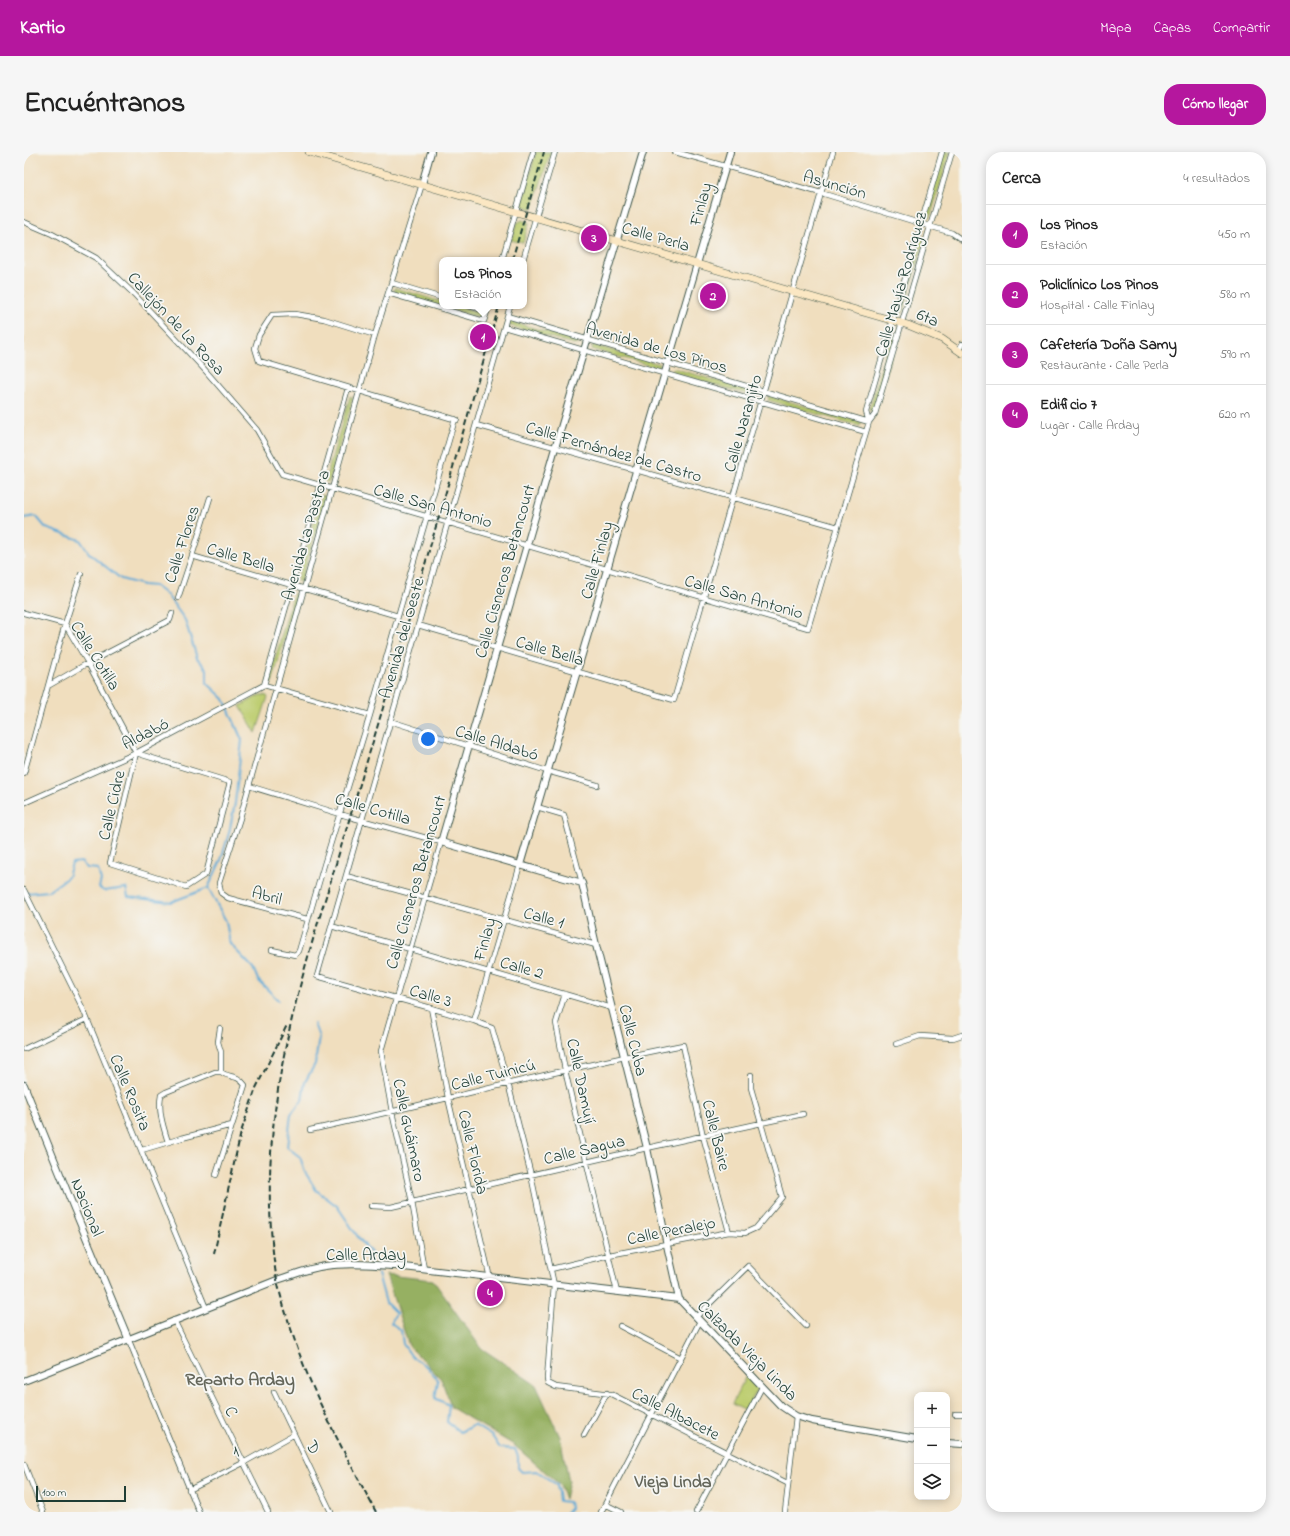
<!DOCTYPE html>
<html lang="es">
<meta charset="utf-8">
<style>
:root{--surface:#fff;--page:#f6f6f6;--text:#222;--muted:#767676;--line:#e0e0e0;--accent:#b5179e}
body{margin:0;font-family:"Indie Flower",sans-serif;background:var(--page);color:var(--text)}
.controls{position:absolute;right:12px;bottom:12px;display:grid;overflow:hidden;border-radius:8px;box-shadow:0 2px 10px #0003}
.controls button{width:36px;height:36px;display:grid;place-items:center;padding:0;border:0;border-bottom:1px solid var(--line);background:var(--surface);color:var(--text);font:20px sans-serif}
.scale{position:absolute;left:12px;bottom:10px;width:90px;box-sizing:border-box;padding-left:4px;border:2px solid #1f3d34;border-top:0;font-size:11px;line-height:14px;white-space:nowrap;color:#1f3d34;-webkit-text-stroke:3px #f6f6f2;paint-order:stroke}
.you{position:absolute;left:404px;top:587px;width:14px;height:14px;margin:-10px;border:3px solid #fff;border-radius:50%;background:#1a73e8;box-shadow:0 0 0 6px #1a73e833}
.badge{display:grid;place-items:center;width:26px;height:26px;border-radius:50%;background:var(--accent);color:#fff;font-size:13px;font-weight:700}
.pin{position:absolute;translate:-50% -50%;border:2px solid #fff;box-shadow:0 1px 4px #0006}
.popup{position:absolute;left:415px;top:105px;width:88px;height:52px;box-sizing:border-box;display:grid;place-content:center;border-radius:8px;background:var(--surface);filter:drop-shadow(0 1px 3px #0005);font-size:13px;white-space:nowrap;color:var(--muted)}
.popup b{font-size:15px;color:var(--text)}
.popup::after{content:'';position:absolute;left:50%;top:100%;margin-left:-8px;border:8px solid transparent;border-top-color:var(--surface)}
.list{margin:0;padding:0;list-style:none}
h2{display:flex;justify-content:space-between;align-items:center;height:52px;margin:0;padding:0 16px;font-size:17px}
h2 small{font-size:13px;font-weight:400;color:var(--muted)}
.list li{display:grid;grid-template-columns:26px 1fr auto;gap:12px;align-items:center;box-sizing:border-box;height:60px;padding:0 16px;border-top:1px solid var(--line)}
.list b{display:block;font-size:15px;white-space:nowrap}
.list p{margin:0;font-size:13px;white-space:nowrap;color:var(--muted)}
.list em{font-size:13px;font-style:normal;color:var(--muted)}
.icon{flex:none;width:22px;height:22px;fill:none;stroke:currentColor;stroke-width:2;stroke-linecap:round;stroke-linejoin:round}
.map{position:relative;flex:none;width:938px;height:1360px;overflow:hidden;border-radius:16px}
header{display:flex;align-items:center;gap:24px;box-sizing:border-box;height:56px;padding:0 20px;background:var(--accent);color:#fff}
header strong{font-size:19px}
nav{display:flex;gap:22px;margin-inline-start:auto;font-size:14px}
.intro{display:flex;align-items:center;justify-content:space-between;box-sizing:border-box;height:96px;padding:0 24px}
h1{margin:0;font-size:28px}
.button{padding:10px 18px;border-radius:16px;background:var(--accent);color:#fff;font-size:14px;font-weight:700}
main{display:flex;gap:24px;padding:0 24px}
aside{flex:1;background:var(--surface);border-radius:16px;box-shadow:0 2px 10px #0003}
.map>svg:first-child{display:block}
</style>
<header>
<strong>Kartio</strong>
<nav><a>Mapa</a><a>Capas</a><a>Compartir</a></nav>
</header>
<div class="intro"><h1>Encuéntranos</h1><a class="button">Cómo llegar</a></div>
<main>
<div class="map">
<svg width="938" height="1360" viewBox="0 0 938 1360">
<rect width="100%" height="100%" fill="#f6f6f2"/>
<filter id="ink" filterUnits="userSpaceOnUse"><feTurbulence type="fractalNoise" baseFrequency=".025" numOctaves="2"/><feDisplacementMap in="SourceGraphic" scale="8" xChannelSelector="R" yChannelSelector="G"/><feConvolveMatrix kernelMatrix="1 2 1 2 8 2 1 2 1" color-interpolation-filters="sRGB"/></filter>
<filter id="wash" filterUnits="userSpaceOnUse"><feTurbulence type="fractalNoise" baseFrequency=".012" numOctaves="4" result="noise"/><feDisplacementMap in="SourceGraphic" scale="16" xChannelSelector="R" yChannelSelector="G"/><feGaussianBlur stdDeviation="0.9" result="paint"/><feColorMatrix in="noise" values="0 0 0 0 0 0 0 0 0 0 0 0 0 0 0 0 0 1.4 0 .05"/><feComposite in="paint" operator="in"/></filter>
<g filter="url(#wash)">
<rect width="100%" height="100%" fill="#f0debe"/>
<path fill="#bdcd6f" stroke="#6e8552" d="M512,0h15l-19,57 -9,-3 -1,-3z
M920,0h6l-20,66 -5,-2z
M498,68l7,3 -6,20 -12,-3 6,-17z
M896,84l5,1 -22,76 -5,-1z
M371,136l47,14v4h13l27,8 -2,4 -86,-26z
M485,169l69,20 -1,4 -69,-20z
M867,182l6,2 -23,76 -5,-2z
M569,193l66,19 -1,4 -66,-19z
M649,216l85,25 -1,4 -85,-25z
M326,244l3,2 -24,84 -4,-1z
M745,244l92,26 -1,4 -92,-26z
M298,343l4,1 -25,86 -4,-1z
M270,441l3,2 -25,88 -4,-1z
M236,543h6l2,2 -12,36 -16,-27z
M723,1222l12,12 -13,25 -14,-7z"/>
<path fill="#96b062" stroke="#5a764b" d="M362,1123l47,5 48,68 55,37 24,52 9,44 -4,18 -5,-14 -46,-40 -62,-37 -11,-29 -32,-33z"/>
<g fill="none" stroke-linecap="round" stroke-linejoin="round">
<path stroke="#5faad7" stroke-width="2" d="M0,366l12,-2 10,12 34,12 9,13 32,26 22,6 12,1 12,9 18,25 12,38 10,11v14l17,16 18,41 -7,63 -6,30 -8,27 -13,28 -37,14 -43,-5 -2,-9 -22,3 -5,-3 2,-8 -3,-11 -11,-1 -6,-6 -9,1 -4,14 -19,14 -22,2
M184,736l18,33 4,23 23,24 5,12 21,21
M290,872l5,13 -4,27 -10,18 -3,18 -11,14 -4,33 13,10 5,15 11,18 21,16 21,31 13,16
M354,1122l8,29 10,10 -5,10 10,7 2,14 9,13 15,10 11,14 -3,17 14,7 -2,17 13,10 14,-7 18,11 8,12 15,1 3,8v11l4,4 15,-1 20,14 2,16 10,1 1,6 -4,4"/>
</g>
</g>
<g filter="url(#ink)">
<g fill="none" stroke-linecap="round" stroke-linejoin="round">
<defs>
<path id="minor" d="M651,0l146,41 131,40 10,7
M0,70l28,12 44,24 38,36 70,75 53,61 25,44 526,154 61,-206 6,-8 77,-262
M478,108l31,-108
M499,108l32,-108
M368,131l50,15
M364,141l96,28 5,-15
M445,154l18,5
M486,154l-193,670 114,32 43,13 18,7 16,55 23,92 23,110 -7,94 1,4 8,4 55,7 176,89
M483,164l362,106
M480,175l362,105
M351,183l-51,-16 -29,-5 -23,1 -13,20 -4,13 4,13 198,59
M935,198l3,-6
M845,270l-3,-10 76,-260
M452,273l362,102
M168,404l206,60
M154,446l14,-42 18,-58
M0,461l41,11 23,39 48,90 94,29 -24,92 -20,13 -76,-24 26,-110
M394,473l256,75 159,-548
M240,533l84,-297
M24,534l40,-23 82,-43 2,-7
M366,569l157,50 50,14
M0,621l41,-149 16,-50
M225,634l101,31 91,25 -60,209 11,61 20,90 12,67
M0,651l112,-50 128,-68 106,30
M513,655l27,8 18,68
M322,724l250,69
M0,738l59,119 123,299
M283,767l-79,-21 -7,-5 -2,-10 21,-65 135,-483 47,-151
M307,774l281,82
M248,798l23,5 4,-4 25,-86 46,-150 28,-99 57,-197
M541,842l-9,29 9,47 52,222
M407,856l17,90 42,180
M450,869l46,-156
M196,876l-2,14 3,10v20
M872,892l24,-8 33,2 9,-3
M0,897l63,-30
M286,978c125,-27 248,-61 373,-85l20,91 26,96
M144,990c-5,-16 -10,-31 -7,-47l5,-3 49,-20h6c9,7 15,1 24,13l-29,90
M118,998l40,-12 50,-13
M347,1054l20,1 256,-59 156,-34
M527,1117l58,-14 120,-23 16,1 11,-5 26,-31 -31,-109v-13
M672,1165l52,-51 58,60
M150,1168l94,192
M596,1174l61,32
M104,1186l71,174
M250,1240l57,120
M931,1262h7
M560,1283l23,-42
M0,1312l19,48
M165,1338l54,-27 50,-28
M581,1352l16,8
M577,1360l99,-191
M672,1360l66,-125
M761,1360l11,-96"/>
<path id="tertiary" d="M619,0l-88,296 -114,394 141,41 14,62 51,203 21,102 11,49 102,107 15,10 16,5 105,18
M398,32l9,-32
M496,713l210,-713
M0,933l49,121 55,132
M0,1229l253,-101c16,-5 32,-12 48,-14 23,-4 47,-1 70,0l284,33
M923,1291l15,1"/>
<path id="secondary" d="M285,0l599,173 34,14 20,14"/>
</defs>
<use href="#minor" stroke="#3e5549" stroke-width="6"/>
<use href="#tertiary" stroke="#3e5549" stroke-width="8"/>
<use href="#secondary" stroke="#3e5549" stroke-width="8"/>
<use href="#minor" stroke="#fff" stroke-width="4.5"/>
<use href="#tertiary" stroke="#fff" stroke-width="6"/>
<use href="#secondary" stroke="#fbe7c3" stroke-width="7"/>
<path stroke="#1f3d34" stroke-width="2" stroke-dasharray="6 3" stroke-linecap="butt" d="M488,108l32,-108
M190,1102l27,-122 15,-44 31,-63
M352,1360c-32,-60 -65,-119 -85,-183 -7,-21 -13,-40 -16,-61 -19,-137 17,-263 57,-391 14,-47 28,-93 42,-139 43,-144 84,-288 125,-432"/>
</g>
</g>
<g text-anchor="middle" stroke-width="3.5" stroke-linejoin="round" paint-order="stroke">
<g font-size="17" fill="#1f3d34" stroke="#f6f6f2">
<text transform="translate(811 32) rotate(16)" y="6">Asunción</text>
<text transform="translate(676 52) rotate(-74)" y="6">Finlay</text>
<text transform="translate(632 84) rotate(16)" y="6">Calle Perla</text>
<text transform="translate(876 132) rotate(-74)" y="6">Calle Mayía Rodríguez</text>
<text transform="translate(904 165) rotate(22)" y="6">6ta</text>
<text transform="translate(153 171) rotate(47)" y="6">Callejón de La Rosa</text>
<text transform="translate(633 195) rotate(16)" y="6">Avenida de Los Pinos</text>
<text transform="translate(718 271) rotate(-74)" y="6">Calle Naranjito</text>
<text transform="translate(590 299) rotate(16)" y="6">Calle Fernández de Castro</text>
<text transform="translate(409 353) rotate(16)" y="6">Calle San Antonio</text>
<text transform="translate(281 383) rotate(-74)" y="6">Avenida La Pastora</text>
<text transform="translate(157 392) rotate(-72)" y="6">Calle Flores</text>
<text transform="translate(217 405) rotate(16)" y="6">Calle Bella</text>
<text transform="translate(572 408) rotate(-74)" y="6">Calle Finlay</text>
<text transform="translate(480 419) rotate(-74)" y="6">Calle Cisneros Betancourt</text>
<text transform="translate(720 444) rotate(16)" y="6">Calle San Antonio</text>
<text transform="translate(377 486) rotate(-74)" y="6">Avenida del Oeste</text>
<text transform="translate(526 498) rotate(16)" y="6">Calle Bella</text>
<text transform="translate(72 503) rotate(58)" y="6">Calle Cotilla</text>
<text transform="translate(121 581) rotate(-27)" y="6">Aldabó</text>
<text transform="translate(473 590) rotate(17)" y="6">Calle Aldabó</text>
<text transform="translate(87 653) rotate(-77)" y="6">Calle Cidre</text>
<text transform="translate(349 656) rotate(16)" y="6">Calle Cotilla</text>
<text transform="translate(391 730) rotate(-74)" y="6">Calle Cisneros Betancourt</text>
<text transform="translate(243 743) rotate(15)" y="6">Abril</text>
<text transform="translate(520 765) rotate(15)" y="6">Calle 1</text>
<text transform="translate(460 787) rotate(-74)" y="6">Finlay</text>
<text transform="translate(498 815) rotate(16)" y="6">Calle 2</text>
<text transform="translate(407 843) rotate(16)" y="6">Calle 3</text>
<text transform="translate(610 888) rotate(76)" y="6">Calle Cuba</text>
<text transform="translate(469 922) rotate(-14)" y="6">Calle Tuinicú</text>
<text transform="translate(558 929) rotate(78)" y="6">Calle Damují</text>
<text transform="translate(107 940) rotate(67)" y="6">Calle Rosita</text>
<text transform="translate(386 978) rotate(78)" y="6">Calle Guáimaro</text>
<text transform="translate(693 983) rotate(76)" y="6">Calle Baire</text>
<text transform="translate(560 997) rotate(-13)" y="6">Calle Sagua</text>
<text transform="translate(450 1000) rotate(77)" y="6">Calle Florida</text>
<text transform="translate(64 1055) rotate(68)" y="6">Nacional</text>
<text transform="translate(647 1078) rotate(-11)" y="6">Calle Peralejo</text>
<text x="342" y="1108">Calle Arday</text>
<text transform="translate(724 1198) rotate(45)" y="6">Calzada Vieja Linda</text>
<text transform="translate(208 1259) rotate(64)" y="6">C</text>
<text transform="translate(652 1261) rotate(27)" y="6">Calle Albacete</text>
<text transform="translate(290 1295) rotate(64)" y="6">D</text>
<text transform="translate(211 1299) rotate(-28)" y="6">1</text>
</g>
<g font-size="18" font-weight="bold" fill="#65675b" stroke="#f6f6f2">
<text x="216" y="1233">Reparto Arday</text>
<text x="649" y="1335">Vieja Linda</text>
</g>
</g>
</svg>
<div class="controls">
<button>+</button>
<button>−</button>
<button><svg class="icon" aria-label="layers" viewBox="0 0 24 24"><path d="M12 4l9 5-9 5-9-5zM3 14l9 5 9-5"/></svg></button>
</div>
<div class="scale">100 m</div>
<div class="you"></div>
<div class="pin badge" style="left:459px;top:185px">1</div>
<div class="popup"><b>Los Pinos</b>Estación</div>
<div class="pin badge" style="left:689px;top:144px">2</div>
<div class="pin badge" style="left:570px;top:86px">3</div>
<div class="pin badge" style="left:466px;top:1141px">4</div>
</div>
<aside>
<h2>Cerca<small>4 resultados</small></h2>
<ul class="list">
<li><span class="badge">1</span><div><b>Los Pinos</b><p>Estación</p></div><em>450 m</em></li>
<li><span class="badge">2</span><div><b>Policlínico Los Pinos</b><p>Hospital · Calle Finlay</p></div><em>580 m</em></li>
<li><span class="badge">3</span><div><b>Cafetería Doña Samy</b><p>Restaurante · Calle Perla</p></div><em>590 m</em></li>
<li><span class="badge">4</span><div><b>Edificio 7</b><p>Lugar · Calle Arday</p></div><em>620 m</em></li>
</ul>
</aside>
</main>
